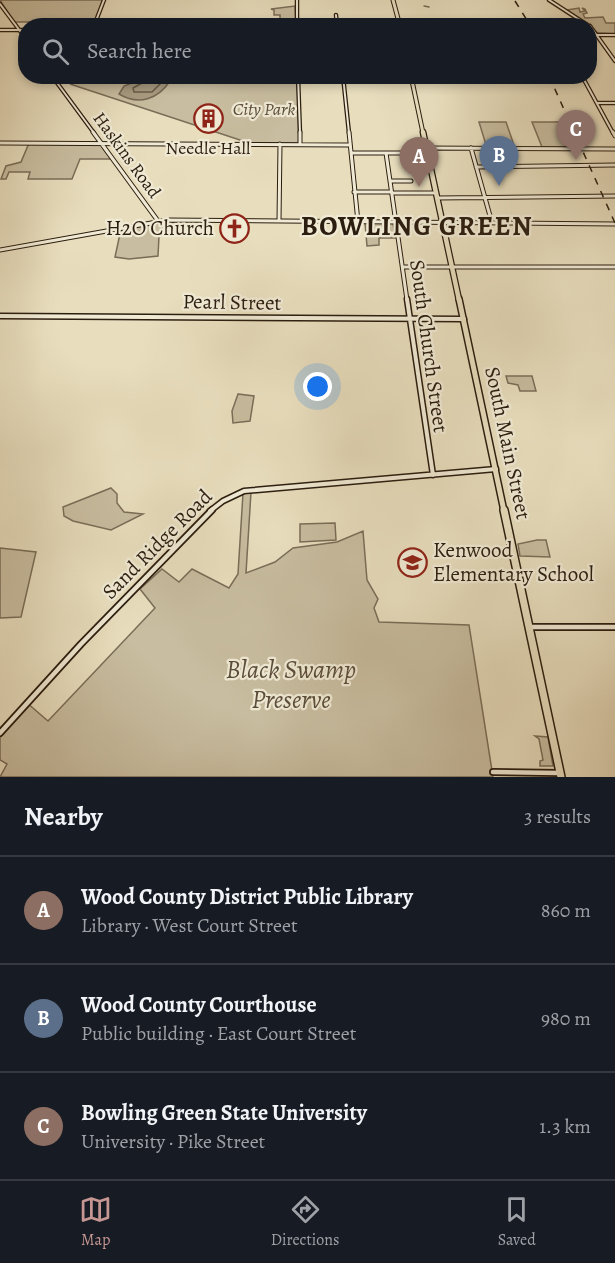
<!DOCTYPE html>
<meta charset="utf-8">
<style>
:root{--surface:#171b24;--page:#20242c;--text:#f1f3f6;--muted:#9ea1a6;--line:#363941;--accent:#c59692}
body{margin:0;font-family:Alegreya,serif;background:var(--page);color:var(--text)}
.you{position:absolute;left:318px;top:387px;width:21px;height:21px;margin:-15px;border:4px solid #fff;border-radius:50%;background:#1a73e8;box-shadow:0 0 0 9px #1a73e833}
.badge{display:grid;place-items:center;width:39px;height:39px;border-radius:50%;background:var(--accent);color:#fff;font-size:20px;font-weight:700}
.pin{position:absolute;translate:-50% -50px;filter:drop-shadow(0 2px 3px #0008)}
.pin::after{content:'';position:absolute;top:32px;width:21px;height:18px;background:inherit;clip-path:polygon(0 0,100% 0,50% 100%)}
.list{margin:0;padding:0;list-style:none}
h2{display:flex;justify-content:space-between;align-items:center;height:78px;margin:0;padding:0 24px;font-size:26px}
h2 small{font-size:20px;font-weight:400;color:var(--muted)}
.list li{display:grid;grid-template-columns:39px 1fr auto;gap:18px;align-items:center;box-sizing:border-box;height:108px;padding:0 24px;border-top:2px solid var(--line)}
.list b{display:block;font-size:22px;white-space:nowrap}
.list p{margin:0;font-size:20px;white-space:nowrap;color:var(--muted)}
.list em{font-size:20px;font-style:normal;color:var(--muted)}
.icon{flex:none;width:33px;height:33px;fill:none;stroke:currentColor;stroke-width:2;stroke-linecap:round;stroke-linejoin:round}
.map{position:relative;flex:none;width:615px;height:777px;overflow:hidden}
.search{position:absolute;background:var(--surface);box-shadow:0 3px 9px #0003;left:18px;right:18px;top:18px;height:66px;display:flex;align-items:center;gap:15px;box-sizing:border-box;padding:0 21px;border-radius:24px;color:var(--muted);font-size:22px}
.sheet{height:402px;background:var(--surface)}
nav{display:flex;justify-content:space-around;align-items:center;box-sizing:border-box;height:84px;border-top:2px solid var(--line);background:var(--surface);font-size:16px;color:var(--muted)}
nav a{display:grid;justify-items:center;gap:3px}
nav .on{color:var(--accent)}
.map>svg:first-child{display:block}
</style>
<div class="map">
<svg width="615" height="777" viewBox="0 0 615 777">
<rect width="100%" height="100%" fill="#e8debe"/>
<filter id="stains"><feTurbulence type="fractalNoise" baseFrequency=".00333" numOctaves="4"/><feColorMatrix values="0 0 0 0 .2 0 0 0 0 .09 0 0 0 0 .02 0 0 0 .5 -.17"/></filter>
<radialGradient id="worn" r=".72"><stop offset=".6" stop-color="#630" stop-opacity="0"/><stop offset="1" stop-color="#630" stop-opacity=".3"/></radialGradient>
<path fill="#c8bda0" stroke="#7a6d58" stroke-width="1.5" d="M0,0h104l-10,26h-50l1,-4h-31z
M295,6l1,19h-22l1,-5h5v-5h-6v-5l-3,-1z
M579,8l1,4 5,-1 -3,-3 3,1 2,4 -4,1 2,4 18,-1 3,6h9v11l-17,-1 -31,-23z
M113,76l184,1 2,66h-50l-179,-59z
M479,122h27l9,26h-28z
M532,122h35l10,25h-35z
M29,143h72l12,16h-33l-8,20h-44l2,-7h-21l-3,7h-5l5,-13 15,-4z
M164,222h10l-6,3 -1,7 -5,-1 -3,5 -1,20 -29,3 -14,-2 6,-28 11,-1v8l5,-10z
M365,223h28l2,15h-16v7l-12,1z
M506,376h26l4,15h-16l-2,-6 -10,-2z
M238,394l16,2 -4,25 -17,2 -1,-12z
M111,488l6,6v9l7,9 19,2 -32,16 -38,-9 -9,-5 -1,-9z
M251,492l-5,81 29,-11 18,-14 44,-6 26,-11 4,49 11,19 -4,9 5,14 90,3 24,152h-493l7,-13 -7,-4v-27l26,-31 22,19 107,-113 -15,-19 22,-20 17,13 13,-13 37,19 9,-14 5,-81z
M335,523l1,17 -36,2v-18z
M537,540h9l4,17 -30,-1 -2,-12z
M0,548l36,4 -15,65 -21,1z
M535,736l13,1 5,29h-13v-5l3,-1 -4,-21z"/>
<path fill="#a89c82" stroke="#766954" stroke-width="1.5" d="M147,77h17l6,4c-12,18 -31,25 -51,13l5,-8z"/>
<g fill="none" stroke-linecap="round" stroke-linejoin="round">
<path stroke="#6a5c48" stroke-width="1.5" d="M144,76l-2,7 -9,5 1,4h18l10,-10v-6"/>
<path stroke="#766954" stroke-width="1.5" d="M424,6l5,1"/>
<defs>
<path id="secondary-far3" d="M297,0v26
M549,0l40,26
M0,4l26,35
M336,15l1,11
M94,26l10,-26
M590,26l25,35
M0,30h26
M590,35h25
M52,76l42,57
M298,76l2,57
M343,76l6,57
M582,76l31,57
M597,103h18"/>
<path id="secondary-far2" d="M93,132l65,89
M300,132v12
M349,132l9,90
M613,132l2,4
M0,143l350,2
M427,148l188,1
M471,148l21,75
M351,153h77
M386,153l21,147
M476,167l139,-2
M390,181h21
M354,192h37
M392,193h44
M437,198l178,-2
M279,221l1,-77
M0,250l168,-30 447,4
M403,267h212"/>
<path id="secondary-far1" d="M407,299l26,176
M0,316l464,3
M210,511l13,-10 21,-10 252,-22"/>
<path id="secondary" d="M531,627h84
M0,733l81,-89 131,-134
M493,772l66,1"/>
<path id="primary-far3" d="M393,0l7,26
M411,76l12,57"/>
<path id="primary-far2" d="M423,132l36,168"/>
<path id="primary-far1" d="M459,299l45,212"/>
<path id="primary" d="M504,510l57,267"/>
</defs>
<use href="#secondary-far3" stroke="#2b1d0f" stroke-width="4.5"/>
<use href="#secondary-far2" stroke="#2b1d0f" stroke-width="5"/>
<use href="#secondary-far1" stroke="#2b1d0f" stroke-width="7"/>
<use href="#secondary" stroke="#2b1d0f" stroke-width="8"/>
<use href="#primary-far3" stroke="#2b1d0f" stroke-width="5"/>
<use href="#primary-far2" stroke="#2b1d0f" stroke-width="7"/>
<use href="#primary-far1" stroke="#2b1d0f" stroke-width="8"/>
<use href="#primary" stroke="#2b1d0f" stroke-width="10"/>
<use href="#secondary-far3" stroke="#f0ead5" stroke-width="2"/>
<use href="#secondary-far2" stroke="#f0ead5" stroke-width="3"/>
<use href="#secondary-far1" stroke="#f0ead5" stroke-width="4"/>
<use href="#secondary" stroke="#f0ead5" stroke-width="4.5"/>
<use href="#primary-far3" stroke="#e8debe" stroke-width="3"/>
<use href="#primary-far2" stroke="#e8debe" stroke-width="4.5"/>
<use href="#primary-far1" stroke="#e8debe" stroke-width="5"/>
<use href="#primary" stroke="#e8debe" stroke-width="7"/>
<path stroke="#2b1d0f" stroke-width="1.5" stroke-dasharray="7 7" stroke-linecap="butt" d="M515,1l15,24
M549,76l66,147"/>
</g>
<defs>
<symbol id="building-ring" viewBox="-11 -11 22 22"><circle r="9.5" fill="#f0ead5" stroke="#8f2418" stroke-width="1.5"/><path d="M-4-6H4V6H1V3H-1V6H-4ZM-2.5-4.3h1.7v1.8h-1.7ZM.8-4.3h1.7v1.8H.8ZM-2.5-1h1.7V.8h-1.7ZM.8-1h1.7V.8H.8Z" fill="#8f2418"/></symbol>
<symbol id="church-ring" viewBox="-11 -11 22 22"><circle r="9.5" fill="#f0ead5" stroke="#8f2418" stroke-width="1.5"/><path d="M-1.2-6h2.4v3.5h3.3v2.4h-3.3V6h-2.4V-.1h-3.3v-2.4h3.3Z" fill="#8f2418"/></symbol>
<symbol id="school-ring" viewBox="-11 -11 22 22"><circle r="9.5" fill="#f0ead5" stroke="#8f2418" stroke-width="1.5"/><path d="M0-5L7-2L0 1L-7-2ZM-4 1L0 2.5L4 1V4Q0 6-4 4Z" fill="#8f2418"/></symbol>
</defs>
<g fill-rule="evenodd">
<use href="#building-ring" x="192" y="102" width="33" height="33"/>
<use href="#church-ring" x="218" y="212" width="33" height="33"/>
<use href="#school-ring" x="396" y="546" width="33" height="33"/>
</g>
<g text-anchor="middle" stroke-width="4.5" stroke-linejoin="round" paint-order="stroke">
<g font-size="18" font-style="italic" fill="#5a4d3a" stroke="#f0ead5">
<text x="264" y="115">City Park</text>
</g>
<g font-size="18" fill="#2b1d0f" stroke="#f0ead5">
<text x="208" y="154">Needle Hall</text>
</g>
<g font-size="18" fill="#2b1d0f" stroke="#f0ead5">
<text transform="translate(127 155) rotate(54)" y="6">Haskins Road</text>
</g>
<g font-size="21" fill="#2b1d0f" stroke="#f0ead5" text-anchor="end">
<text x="214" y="235">H2O Church</text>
<text x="433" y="557" text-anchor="start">Kenwood<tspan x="433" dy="24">Elementary School</tspan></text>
</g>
<g font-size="21" fill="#2b1d0f" stroke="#f0ead5">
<text transform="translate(232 302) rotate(1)" y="7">Pearl Street</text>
<text transform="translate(429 346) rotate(82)" y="7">South Church Street</text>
<text transform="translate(508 443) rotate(78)" y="7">South Main Street</text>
<text transform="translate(157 544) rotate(-45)" y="7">Sand Ridge Road</text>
</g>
<g font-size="26" font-style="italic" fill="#5a4d3a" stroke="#f0ead5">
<text x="291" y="678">Black Swamp<tspan x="291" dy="30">Preserve</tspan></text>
</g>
<g font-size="27" font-weight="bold" letter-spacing="1.5" fill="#2b1d0f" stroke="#f0ead5">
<text x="417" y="235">BOWLING GREEN</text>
</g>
</g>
<rect width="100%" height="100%" filter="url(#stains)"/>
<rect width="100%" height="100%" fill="url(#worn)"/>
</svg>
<div class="you"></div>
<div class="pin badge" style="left:419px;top:187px;background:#8d6e63">A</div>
<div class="pin badge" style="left:499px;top:186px;background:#5c6f8a">B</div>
<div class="pin badge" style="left:576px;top:160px;background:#8d6e63">C</div>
<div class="search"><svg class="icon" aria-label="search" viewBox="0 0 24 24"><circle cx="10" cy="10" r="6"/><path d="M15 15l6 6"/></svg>Search here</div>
</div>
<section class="sheet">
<h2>Nearby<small>3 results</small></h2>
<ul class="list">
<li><span class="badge" style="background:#8d6e63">A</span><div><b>Wood County District Public Library</b><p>Library · West Court Street</p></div><em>860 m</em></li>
<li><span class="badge" style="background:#5c6f8a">B</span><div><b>Wood County Courthouse</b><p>Public building · East Court Street</p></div><em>980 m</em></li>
<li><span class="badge" style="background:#8d6e63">C</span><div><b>Bowling Green State University</b><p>University · Pike Street</p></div><em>1.3 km</em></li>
</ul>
</section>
<nav>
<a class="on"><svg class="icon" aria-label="map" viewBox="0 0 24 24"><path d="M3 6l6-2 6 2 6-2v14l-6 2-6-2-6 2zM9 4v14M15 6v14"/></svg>Map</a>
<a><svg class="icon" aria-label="directions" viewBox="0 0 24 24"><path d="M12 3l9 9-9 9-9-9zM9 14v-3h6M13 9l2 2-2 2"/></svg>Directions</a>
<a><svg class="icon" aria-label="saved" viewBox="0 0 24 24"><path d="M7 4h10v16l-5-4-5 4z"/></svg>Saved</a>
</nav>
